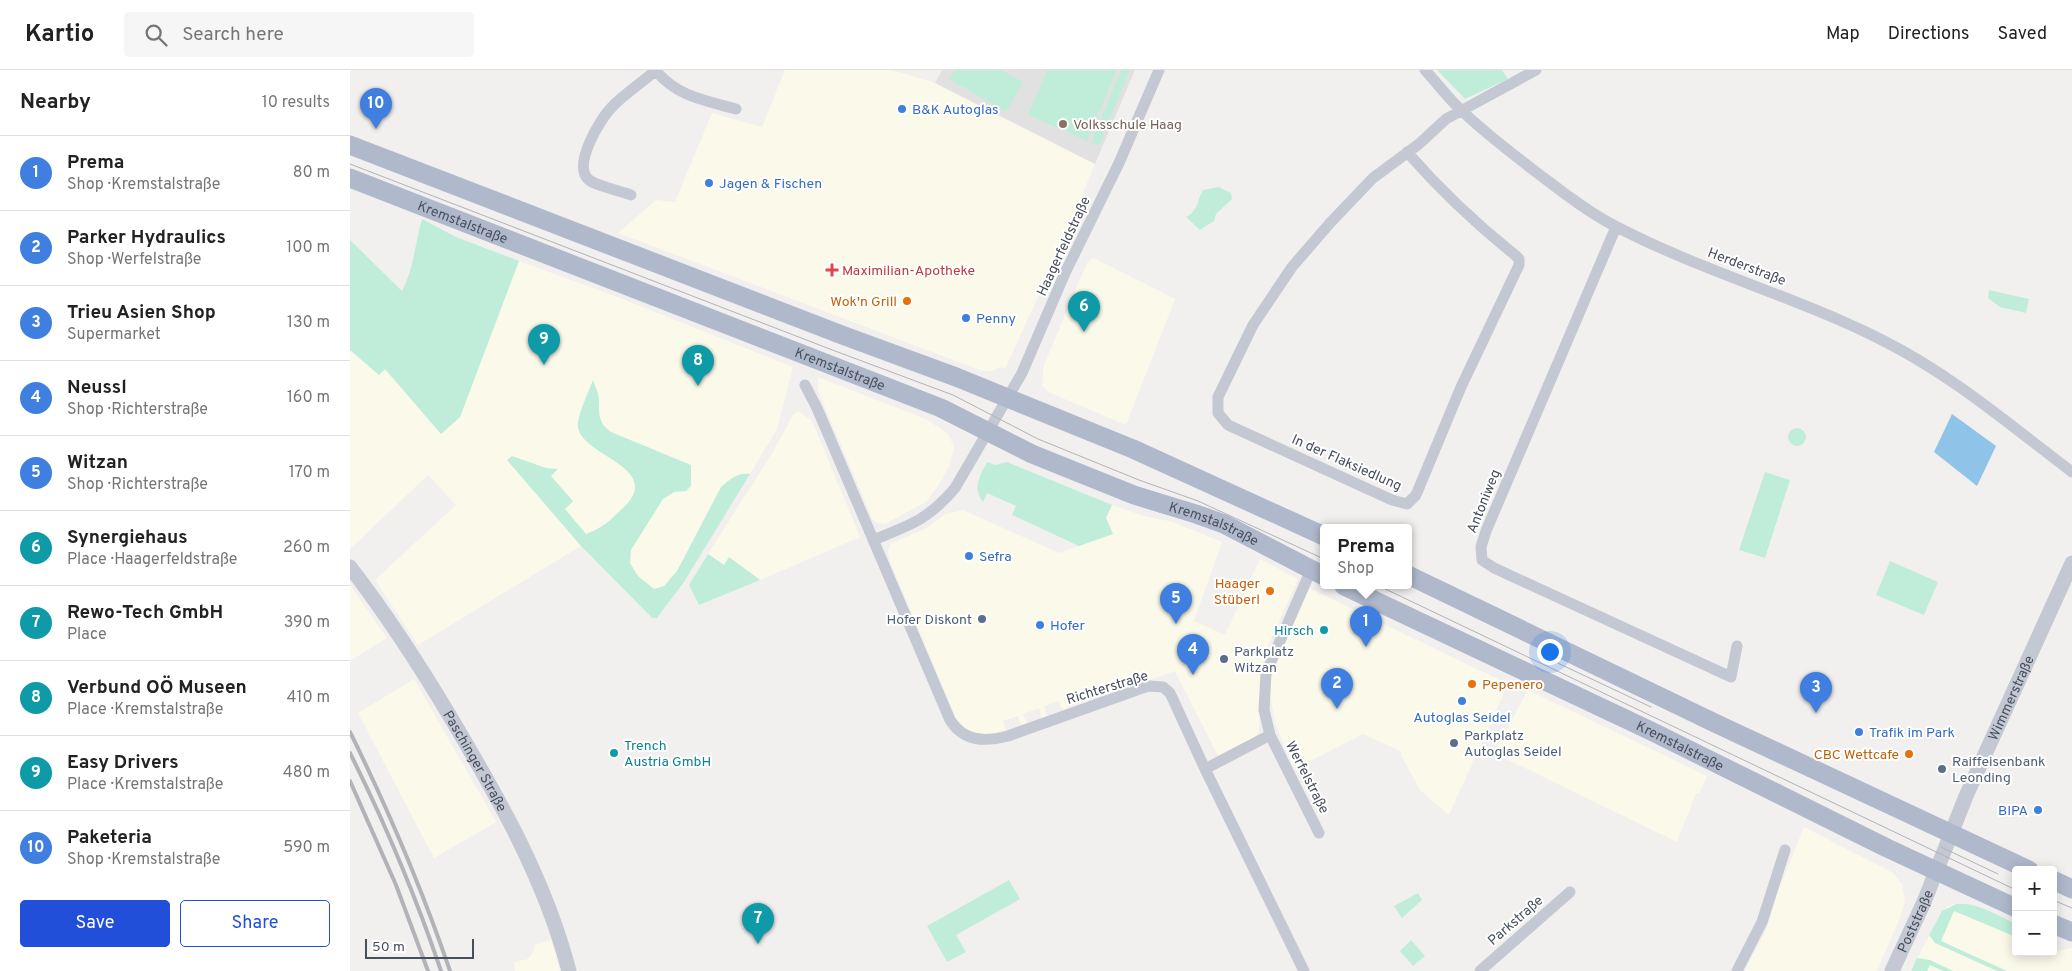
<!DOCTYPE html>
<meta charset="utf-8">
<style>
:root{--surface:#fff;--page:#f6f6f6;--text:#222;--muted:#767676;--line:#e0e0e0;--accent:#224fd9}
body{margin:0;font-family:Overpass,sans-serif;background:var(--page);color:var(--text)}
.controls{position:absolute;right:15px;bottom:15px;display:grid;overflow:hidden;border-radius:5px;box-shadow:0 2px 12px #0003}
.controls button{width:45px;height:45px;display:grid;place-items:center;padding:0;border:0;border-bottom:1px solid var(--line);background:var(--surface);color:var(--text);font:25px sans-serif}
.scale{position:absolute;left:15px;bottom:12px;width:109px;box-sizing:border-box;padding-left:5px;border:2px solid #484f5c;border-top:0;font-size:14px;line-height:18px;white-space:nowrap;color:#484f5c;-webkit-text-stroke:4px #fff;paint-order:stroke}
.you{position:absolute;left:1199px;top:581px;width:18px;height:18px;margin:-12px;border:4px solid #fff;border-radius:50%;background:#1a73e8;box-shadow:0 0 0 8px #1a73e833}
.badge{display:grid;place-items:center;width:32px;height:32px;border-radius:50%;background:var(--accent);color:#fff;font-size:16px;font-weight:700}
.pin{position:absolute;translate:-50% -41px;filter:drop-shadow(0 1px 2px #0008)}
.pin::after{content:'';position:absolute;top:26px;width:18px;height:15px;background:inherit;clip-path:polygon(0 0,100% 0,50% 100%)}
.popup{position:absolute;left:970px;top:454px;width:92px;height:65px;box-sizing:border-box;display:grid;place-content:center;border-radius:5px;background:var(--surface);filter:drop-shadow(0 1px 4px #0005);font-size:16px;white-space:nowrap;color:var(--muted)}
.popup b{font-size:19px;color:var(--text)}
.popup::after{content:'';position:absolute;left:50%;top:100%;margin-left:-10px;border:10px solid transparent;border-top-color:var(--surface)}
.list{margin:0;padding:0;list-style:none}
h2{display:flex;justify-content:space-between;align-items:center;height:65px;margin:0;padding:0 20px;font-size:21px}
h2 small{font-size:16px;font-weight:400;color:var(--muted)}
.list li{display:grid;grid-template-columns:32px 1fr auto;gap:15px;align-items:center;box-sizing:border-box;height:75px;padding:0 20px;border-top:1px solid var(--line)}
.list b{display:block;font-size:19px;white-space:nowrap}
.list p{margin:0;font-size:16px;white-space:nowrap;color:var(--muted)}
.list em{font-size:16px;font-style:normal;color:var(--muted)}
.actions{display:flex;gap:10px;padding:15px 20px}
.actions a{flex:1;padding:11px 0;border:1px solid var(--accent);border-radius:5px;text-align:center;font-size:18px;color:var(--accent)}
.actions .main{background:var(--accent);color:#fff}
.icon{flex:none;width:28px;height:28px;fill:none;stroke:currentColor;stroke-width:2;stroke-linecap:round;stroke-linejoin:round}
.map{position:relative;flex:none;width:1722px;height:901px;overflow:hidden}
header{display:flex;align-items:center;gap:30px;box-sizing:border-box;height:70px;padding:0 25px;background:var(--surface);border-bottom:1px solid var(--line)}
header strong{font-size:24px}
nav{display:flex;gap:28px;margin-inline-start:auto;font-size:18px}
.search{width:350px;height:45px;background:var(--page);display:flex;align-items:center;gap:12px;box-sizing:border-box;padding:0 18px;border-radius:5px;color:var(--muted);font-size:19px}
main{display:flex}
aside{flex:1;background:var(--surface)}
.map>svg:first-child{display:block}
</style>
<header>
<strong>Kartio</strong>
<div class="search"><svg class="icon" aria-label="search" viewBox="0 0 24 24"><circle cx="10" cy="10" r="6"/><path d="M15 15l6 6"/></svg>Search here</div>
<nav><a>Map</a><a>Directions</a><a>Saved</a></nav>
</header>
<main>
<aside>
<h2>Nearby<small>10 results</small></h2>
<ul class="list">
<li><span class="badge" style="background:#3f7fe0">1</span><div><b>Prema</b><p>Shop · Kremstalstraße</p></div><em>80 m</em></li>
<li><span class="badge" style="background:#3f7fe0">2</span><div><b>Parker Hydraulics</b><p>Shop · Werfelstraße</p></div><em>100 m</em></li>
<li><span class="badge" style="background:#3f7fe0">3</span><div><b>Trieu Asien Shop</b><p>Supermarket</p></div><em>130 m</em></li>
<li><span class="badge" style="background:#3f7fe0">4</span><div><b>Neussl</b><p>Shop · Richterstraße</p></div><em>160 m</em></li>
<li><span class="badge" style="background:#3f7fe0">5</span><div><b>Witzan</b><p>Shop · Richterstraße</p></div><em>170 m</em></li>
<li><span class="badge" style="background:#0f9aa8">6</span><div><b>Synergiehaus</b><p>Place · Haagerfeldstraße</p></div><em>260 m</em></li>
<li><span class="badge" style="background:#0f9aa8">7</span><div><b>Rewo-Tech GmbH</b><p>Place</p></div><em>390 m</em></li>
<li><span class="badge" style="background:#0f9aa8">8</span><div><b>Verbund OÖ Museen</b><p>Place · Kremstalstraße</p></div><em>410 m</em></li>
<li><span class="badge" style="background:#0f9aa8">9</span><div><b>Easy Drivers</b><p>Place · Kremstalstraße</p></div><em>480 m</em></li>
<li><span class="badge" style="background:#3f7fe0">10</span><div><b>Paketeria</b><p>Shop · Kremstalstraße</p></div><em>590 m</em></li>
</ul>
<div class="actions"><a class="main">Save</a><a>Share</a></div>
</aside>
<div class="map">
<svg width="1722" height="901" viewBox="0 0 1722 901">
<rect width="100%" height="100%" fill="#f1f0ef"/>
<path fill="#fbf9e9" d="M435,0h107l43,13 160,81 -37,89 -53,116 -4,-2 -9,4h-10l-364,-138 38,-33 19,2 37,-89 50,14z
M743,188l82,41 -49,126 -78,-33 -6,-7 2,-20 43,-102z
M169,191l96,35 178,71 -16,62 -93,153 -27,36h-5l-71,-72 -163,99 -43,-65 81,-75 -28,-30 -78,74v-199l29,24 6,-5 56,65 19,-17z
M468,307l110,43 20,14 6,13 -5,19 -9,17 -14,19 -41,22 -7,-1 -5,-3 -55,-129z
M448,341l13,9 4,8 45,109 -100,43 -30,-22 -6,7 -16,-11 65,-102 20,-37z
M762,435l32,11 29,6 49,20 -28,79 31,14 35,-76 38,20 -30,67 -7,23 -2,63 -3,4 -38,20 -43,-85 -71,25 -4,-9 -15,5 3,9 -5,2 -3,-9 -15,5 3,9 -6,2 -3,-9 -15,5 3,10 -5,2 -3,-10 -16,6 4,9 -6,2 -3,-9 -15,5 3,9 -19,4 -11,-1 -10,-4 -9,-9 -68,-161 -1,-8 3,-8 34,-14 21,-15 17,-4 96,43 53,-19 -6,-16z
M0,515l37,53 -37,23z
M959,518l199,96 -59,131 -29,-25 -19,-35 1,-3 -39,-18 -69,35 -19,-46 -6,-34 1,-11z
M64,609l82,143 -62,36 -76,-145z
M1178,620l179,86 -8,18 -3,-1 -19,49 -183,-89z
M1454,757l89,46 9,11 3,17 -4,14 -24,56h-133l22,-40 13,-42z
M1606,834h9l14,3 37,17v28h37l19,-4v23h-161l29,-57 8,-8z
M201,870l9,31h-45l-1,-9 14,-3 6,-8v-6z"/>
<path fill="#e2e1e1" d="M592,0h193l-40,94 -160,-81z"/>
<path fill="#c0edda" d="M605,0h47l21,12 -17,30 -57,-33z
M697,0h70l-30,71 -59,-26z
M771,0h9l-31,76 -8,-3z
M1087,0h65l6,9 -43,20z
M869,117l12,6 1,6 -16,15 -2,7 -14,9 -14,-13c13,-7 11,-17 17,-27z
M72,149l34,18 63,24 -59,156 -19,17 -56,-65 -6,6 -29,-25v-110l52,51c12,-23 13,-48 20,-72z
M1639,220l40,9 -3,14 -26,-6 -12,-9z
M243,310c2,6 6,14 6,20 0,14 -1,23 12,32l80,33v21l-5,5 -12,1 -11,7 -32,51 -1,13 8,13 16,13 10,-3 13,-15 44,-84c9,-8 17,-15 29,-13l-66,108 -27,36h-5l-71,-72 -74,-86 5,-4 34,12 12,1 -7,7 22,25 -8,8 21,25c17,-6 24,-14 37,-26 42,-40 -39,-51 -45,-80 -2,-10 11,-37 15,-48z
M1438 367a9 9 0 1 1 18 0a9 9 0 1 1-18 0Z
M637,392l8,3 12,-3 105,43 -6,13 7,16 -34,12 -67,-31 4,-9 -29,-13 -4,9c-11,-14 -3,-26 4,-40z
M1415,402l25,8 -25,78 -26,-8z
M358,484l16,11 5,-8 31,23 -61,25 -10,-20z
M1540,491l48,21 -14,33 -48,-20z
M659,810l11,19 -64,36 10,17 -19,10 -20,-36z
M1068,823l4,7 -20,18 -8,-12z
M1606,834c21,-2 41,11 60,20v13l-62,-26 -13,30 66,30h-10l-62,-28 -6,-8 13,-24z
M1061,870l14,16 -12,10 -13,-15z
M1567,888l13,2 23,11h-10l-13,-6 -3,6h-16z"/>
<path fill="#8fc4e8" d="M1602,344l44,32 -19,40 -43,-34z"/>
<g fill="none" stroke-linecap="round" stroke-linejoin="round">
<path stroke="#c3c8d3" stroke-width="11" d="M1075,0c12,13 23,28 36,40 27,26 58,49 87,71 22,17 46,35 71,47 85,44 178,69 263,112 70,35 128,85 190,132
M306,1c22,26 48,29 80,38
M1057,82c34,39 68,71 108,103l4,4v6l-58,122 -45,108 -9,9 -15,-4 -164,-75 -10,-12v-16l35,-72 39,-58 38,-44 43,-45 46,-34 27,-25 90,-49
M281,125c-10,-4 -36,-9 -43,-16 -15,-15 12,-60 24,-72 13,-14 30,-24 44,-37
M1266,157l-130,304 -5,16 1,13 12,8 237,109 6,-31
M455,315l12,23 133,312c14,22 35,22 58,16l140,-50 15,1 7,6 35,76 99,202
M523,470c37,-15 55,-20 82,-52l67,-115 43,-100 54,-110 40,-93
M961,500l-45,103 -2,37 6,25 49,98
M855,699l65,-34
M1130,901l90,-79
M1387,901l25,-49 23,-72"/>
<g stroke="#c3c8d3" stroke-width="15">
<path id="s1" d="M0,497c37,48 70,99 101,151 48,81 94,161 118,253"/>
<path id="s2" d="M1542,901l32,-69 42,-106 106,-233"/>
</g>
<g stroke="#b0b9cc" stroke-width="19">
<path d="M0,75l492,190 114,42 177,72 191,87"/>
<path id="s3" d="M0,108l591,230 91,46 102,41 62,19 28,10 100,52"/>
<path d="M1058,505l311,150 310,145"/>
<path id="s4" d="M994,516l307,145 236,117 129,60"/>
<path d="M1703,810l19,9"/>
<path d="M1703,854l19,8"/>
</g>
<path stroke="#b2b3b9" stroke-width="1" d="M0,94l485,187 118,44 85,44 101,41 59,21 126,58
M1029,516l637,304
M1197,588l104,49
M1591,777l57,27
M1703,830l19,8"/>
<path stroke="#b2b3b9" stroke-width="4" d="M0,662c38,77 72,157 100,239
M0,683c35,70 66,144 91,218
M0,711l46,104 32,86"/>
</g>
<g fill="#3f7fe0" stroke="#fff" stroke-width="2">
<circle cx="552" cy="39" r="5"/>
<circle cx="359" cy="113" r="5"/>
<circle cx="616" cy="248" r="5"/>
<circle cx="619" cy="486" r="5"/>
<circle cx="690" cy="555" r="5"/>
<circle cx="1112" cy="631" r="5"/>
<circle cx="1509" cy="662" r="5"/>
<circle cx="1688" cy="740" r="5"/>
</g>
<circle fill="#8d6e63" stroke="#fff" stroke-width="2" cx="713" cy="54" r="5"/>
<path fill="#e0444e" stroke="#fff" stroke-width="2" d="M479.5 192.5h5v5h5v5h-5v5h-5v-5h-5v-5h5z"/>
<g fill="#e8710a" stroke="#fff" stroke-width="2">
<circle cx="557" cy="231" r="5"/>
<circle cx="920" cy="521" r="5"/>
<circle cx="1122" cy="614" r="5"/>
<circle cx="1559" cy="684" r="5"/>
</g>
<g fill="#5c6f8a" stroke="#fff" stroke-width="2">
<circle cx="632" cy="549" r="5"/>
<circle cx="874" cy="589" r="5"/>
<circle cx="1104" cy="673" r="5"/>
<circle cx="1592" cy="699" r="5"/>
</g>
<g fill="#0f9aa8" stroke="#fff" stroke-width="2">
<circle cx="974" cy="560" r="5"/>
<circle cx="264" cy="683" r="5"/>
</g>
<g text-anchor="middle" stroke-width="4" stroke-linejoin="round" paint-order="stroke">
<g font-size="14" fill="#366cbe" stroke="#fff" text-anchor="start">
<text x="562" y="44">B&amp;K Autoglas</text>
<text x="369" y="118">Jagen &amp; Fischen</text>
<text x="626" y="253">Penny</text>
<text x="629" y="491">Sefra</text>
<text x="700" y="560">Hofer</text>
<text x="1112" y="652" text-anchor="middle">Autoglas Seidel</text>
<text x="1519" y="667">Trafik im Park</text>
<text x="1678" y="745" text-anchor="end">BIPA</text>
</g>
<g font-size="14" fill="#785e54" stroke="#fff" text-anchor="start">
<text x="723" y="59">Volksschule Haag</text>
</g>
<g font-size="14" fill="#484f5c" stroke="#fff">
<text dy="5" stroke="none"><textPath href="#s3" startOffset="121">Kremstalstraße</textPath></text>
<text transform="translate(713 176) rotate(-65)" y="5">Haagerfeldstraße</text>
<text transform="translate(1397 196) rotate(21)" y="5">Herderstraße</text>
<text dy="5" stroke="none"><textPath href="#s3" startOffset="526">Kremstalstraße</textPath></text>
<text transform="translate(997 392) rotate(24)" y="5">In der Flaksiedlung</text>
<text transform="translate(1133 431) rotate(-68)" y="5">Antoniweg</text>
<text dy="5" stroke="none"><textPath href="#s3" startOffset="931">Kremstalstraße</textPath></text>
<text transform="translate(757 617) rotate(-17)" y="5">Richterstraße</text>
<text dy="5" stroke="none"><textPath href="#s2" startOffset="298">Wimmerstraße</textPath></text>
<text dy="5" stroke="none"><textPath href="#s4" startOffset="372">Kremstalstraße</textPath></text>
<text dy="5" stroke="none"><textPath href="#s1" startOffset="231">Paschinger Straße</textPath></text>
<text transform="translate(958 707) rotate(63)" y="5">Werfelstraße</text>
<text transform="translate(1165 850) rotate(-41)" y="5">Parkstraße</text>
<text dy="5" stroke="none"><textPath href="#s2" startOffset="55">Poststraße</textPath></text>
</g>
<g font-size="14" fill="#be3a42" stroke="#fff" text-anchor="start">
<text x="492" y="205">Maximilian-Apotheke</text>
</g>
<g font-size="14" fill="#c56008" stroke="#fff" text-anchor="end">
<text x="547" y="236">Wok'n Grill</text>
<text x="910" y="518">Haager<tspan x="910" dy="16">Stüberl</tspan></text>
<text x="1132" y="619" text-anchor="start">Pepenero</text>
<text x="1549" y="689">CBC Wettcafe</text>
</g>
<g font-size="14" fill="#4e5e75" stroke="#fff" text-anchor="start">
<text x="622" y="554" text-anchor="end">Hofer Diskont</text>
<text x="884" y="586">Parkplatz<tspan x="884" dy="16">Witzan</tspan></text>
<text x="1114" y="670">Parkplatz<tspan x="1114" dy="16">Autoglas Seidel</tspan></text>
<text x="1602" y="696">Raiffeisenbank<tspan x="1602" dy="16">Leonding</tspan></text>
</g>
<g font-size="14" fill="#0d838f" stroke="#fff" text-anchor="end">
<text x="964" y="565">Hirsch</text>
<text x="274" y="680" text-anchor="start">Trench<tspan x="274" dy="16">Austria GmbH</tspan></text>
</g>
</g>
</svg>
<div class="controls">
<button>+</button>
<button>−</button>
</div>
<div class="scale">50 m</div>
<div class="you"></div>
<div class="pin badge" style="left:1016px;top:577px;background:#3f7fe0">1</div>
<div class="popup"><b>Prema</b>Shop</div>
<div class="pin badge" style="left:987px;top:639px;background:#3f7fe0">2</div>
<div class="pin badge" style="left:1466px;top:643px;background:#3f7fe0">3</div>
<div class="pin badge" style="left:843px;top:605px;background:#3f7fe0">4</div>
<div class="pin badge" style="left:826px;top:554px;background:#3f7fe0">5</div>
<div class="pin badge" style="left:734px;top:262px;background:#0f9aa8">6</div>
<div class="pin badge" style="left:408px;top:874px;background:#0f9aa8">7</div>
<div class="pin badge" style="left:348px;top:316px;background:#0f9aa8">8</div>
<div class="pin badge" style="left:194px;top:295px;background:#0f9aa8">9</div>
<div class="pin badge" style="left:26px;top:59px;background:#3f7fe0">10</div>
</div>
</main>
